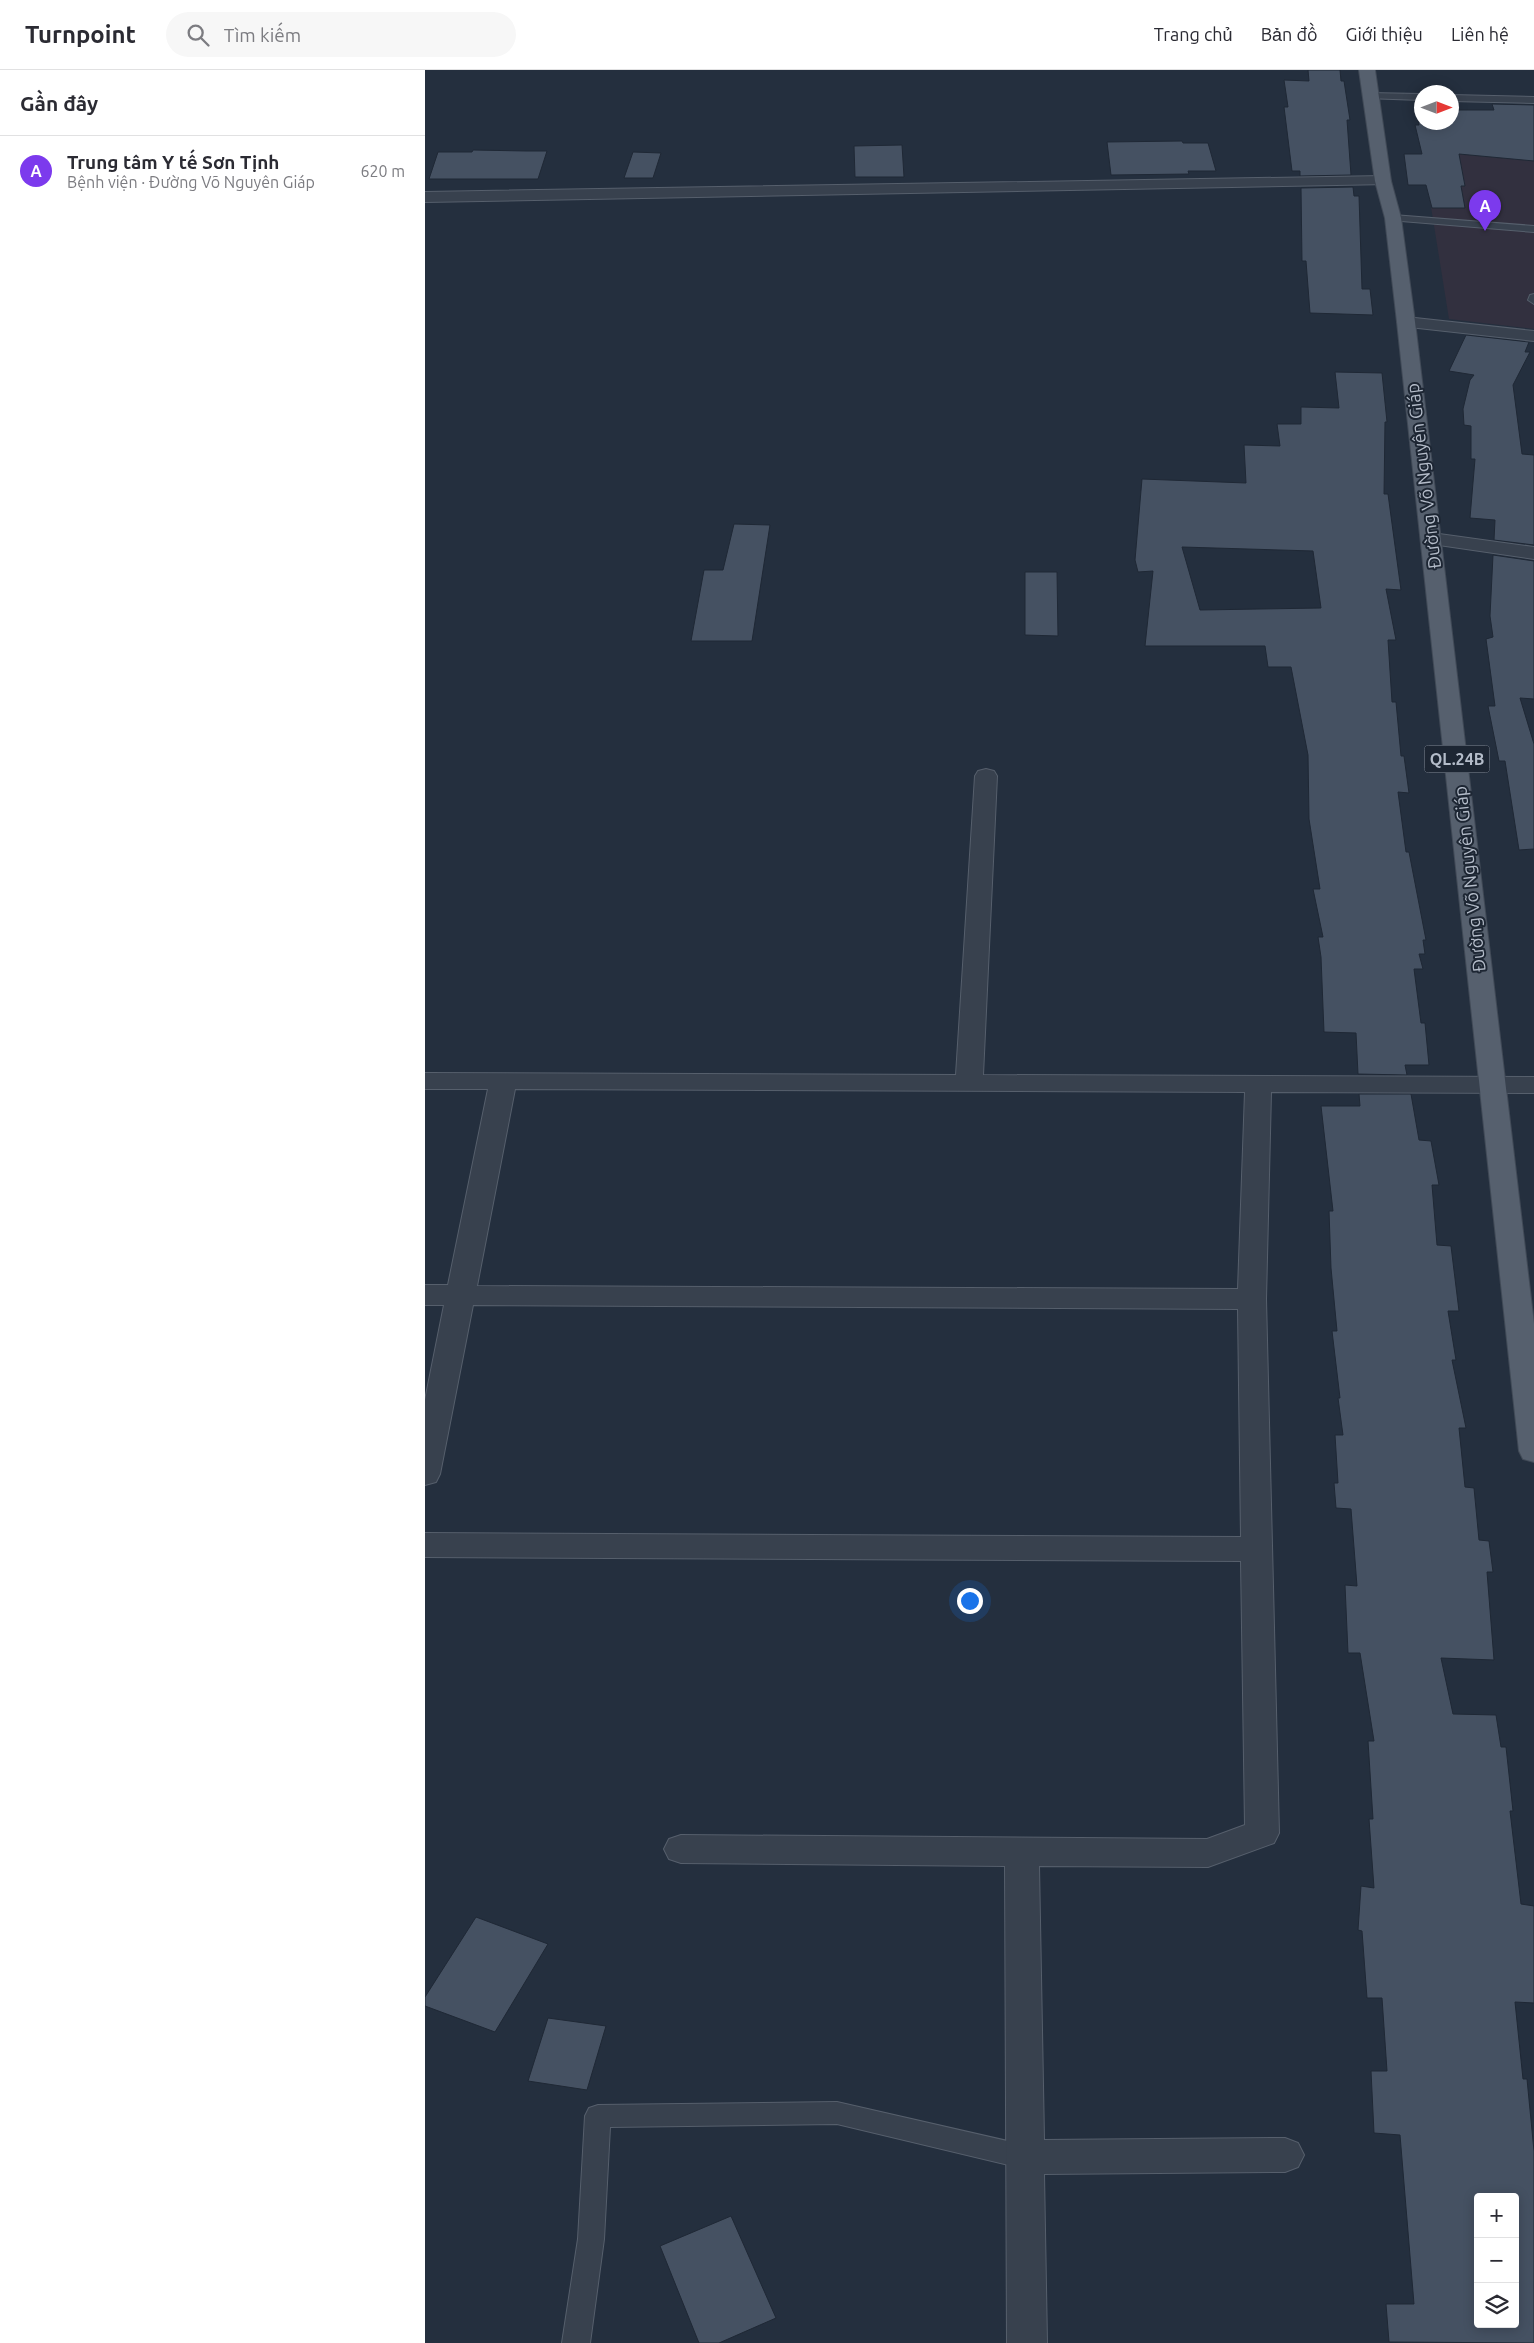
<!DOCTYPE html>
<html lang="vi">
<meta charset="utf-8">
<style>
:root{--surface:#fff;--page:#f7f7f7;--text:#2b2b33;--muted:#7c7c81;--line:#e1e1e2;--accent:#7c3aed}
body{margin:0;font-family:Ubuntu,sans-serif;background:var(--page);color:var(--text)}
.controls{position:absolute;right:15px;bottom:15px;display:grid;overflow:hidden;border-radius:5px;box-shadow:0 2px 12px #0003}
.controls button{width:45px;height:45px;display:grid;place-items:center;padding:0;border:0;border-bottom:1px solid var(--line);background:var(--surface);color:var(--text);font:25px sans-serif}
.compass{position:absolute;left:989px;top:15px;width:45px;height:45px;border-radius:50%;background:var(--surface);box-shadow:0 2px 12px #0003;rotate:90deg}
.you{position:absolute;left:544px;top:1530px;width:18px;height:18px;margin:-12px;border:4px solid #fff;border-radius:50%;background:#1a73e8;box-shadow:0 0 0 8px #1a73e833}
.badge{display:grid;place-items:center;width:32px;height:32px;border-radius:50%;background:var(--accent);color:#fff;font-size:16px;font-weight:700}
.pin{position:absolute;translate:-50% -41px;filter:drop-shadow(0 1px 2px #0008)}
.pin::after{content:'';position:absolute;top:26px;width:18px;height:15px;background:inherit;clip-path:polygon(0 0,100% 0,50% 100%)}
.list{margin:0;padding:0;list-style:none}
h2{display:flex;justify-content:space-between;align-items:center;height:65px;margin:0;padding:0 20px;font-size:21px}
h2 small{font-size:16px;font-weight:400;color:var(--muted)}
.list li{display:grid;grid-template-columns:32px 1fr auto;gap:15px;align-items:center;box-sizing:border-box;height:70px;padding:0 20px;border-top:1px solid var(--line)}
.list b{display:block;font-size:19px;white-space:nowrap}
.list p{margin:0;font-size:16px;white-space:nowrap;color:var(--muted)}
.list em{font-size:16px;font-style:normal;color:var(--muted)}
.icon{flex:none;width:28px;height:28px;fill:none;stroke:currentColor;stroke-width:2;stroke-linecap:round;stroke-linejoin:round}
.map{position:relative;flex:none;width:1109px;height:2273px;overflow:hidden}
header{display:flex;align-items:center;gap:30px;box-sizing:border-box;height:70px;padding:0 25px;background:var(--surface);border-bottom:1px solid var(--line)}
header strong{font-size:24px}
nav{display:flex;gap:28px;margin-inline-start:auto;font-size:18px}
.search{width:350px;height:45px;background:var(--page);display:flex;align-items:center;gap:12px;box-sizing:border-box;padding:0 18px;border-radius:28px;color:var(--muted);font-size:19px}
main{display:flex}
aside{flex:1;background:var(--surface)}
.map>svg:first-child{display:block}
</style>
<header>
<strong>Turnpoint</strong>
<div class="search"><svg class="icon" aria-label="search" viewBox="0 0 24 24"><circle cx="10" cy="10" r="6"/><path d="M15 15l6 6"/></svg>Tìm kiếm</div>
<nav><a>Trang chủ</a><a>Bản đồ</a><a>Giới thiệu</a><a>Liên hệ</a></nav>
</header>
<main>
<aside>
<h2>Gần đây<small></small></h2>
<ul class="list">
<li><span class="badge">A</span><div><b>Trung tâm Y tế Sơn Tịnh</b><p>Bệnh viện · Đường Võ Nguyên Giáp</p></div><em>620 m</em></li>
</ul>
</aside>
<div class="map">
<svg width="1109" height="2273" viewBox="0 0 1109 2273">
<rect width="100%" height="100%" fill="#242f3e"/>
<path fill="#32303f" d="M994,62l115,11v186l-85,-10z"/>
<path fill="#455162" stroke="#1f2835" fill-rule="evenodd" d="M883,0h32l1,11h3l6,39h-3l4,55 -51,1v-5h-8l-8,-64h4l-4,-27 25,1z
M1067,34l42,1v56l-75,-7 6,32h-4l4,22h-33l-6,-23h-18l-4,-31h18l-7,-29h4l-3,-15h5v12h30v-12h43z
M757,71l1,2h25l8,28h-28l1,3 -78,1 -4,-33z
M477,75l2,32h-49l-1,-31z
M48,80l53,1h21l-9,28h-109l9,-27h34z
M208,82l28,1 -8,25h-29z
M928,117l1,9h5l3,93h8l3,26 -63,-2 -4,-52h-4l-1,-73z
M1041,265l63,7 -4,10h5l-17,33 9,69 12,1v90l-40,-5 1,-20 -25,-2 5,-59h-4v-33l-7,-1 -1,-16 7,-29 4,-5 -25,-4z
M910,302l47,1 5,49h-2l-1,72h4l13,96 -15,-1 10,51h-8l4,62h4l5,54h3l5,37 -11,-1 8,60h3l17,88h-3l2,14h-6l4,15h-9l7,54h4l4,42h-24l2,10 -49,-1 -2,-41 -32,-1 -3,-75 -3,-20h5l-10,-48h7l-11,-70 -1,-64 -17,-88h-23l-3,-21h-120l8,-75 -15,1 -3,-12 7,-81 104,4 -2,-38 36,1 -3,-22h24v-17l38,1zM757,477l131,4 8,57 -121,2z
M309,454l36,1 -18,116h-61l13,-71h19z
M1068,485l41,6v138l-14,-1 14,46v105l-15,1 -14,-89h-6l-11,-55h7l-9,-67 7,-2 -3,-21z
M600,502h32l1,64 -33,-1z
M934,1024h52l8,46 12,1 8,44h-7l5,60 14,1 8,65h-11l8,49h-4l14,68h-7l6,59 9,1 5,52 10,1 4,31h-6l7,88 -53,-2 12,56 43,1 5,32h5l7,64h-3l11,93 13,2v97l-19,-1 8,77h4l7,72v192l-145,-1 -3,-38h28l-14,-169 -26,-2 -3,-62h16l-5,-73h-15l-5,-67 -4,-1 3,-44 13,2 -5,-69h4l-5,-78h6l-14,-88h-12l-3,-68 12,1 -6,-77 -15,-1 -2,-25h4l-3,-48h8l-5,-37h2l-8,-67h5l-6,-63 -2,-57h4l-12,-105h39zM1053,2127h37v127h-37z
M51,1847l72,27 -53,88 -70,-26v-9z
M123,1948l58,8 -19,64 -59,-9z
M306,2146l45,102 -57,25h-20l-39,-97z"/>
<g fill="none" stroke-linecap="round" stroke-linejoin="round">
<defs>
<path id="service" d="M944,23l52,1v6l-56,-2v-4z
M1026,25l83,2v6l-83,-2z
M968,145l141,11v6l-145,-12 -2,-2 2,-2z
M1109,224v10l-6,-4 2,-5z
M412,2032l188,43 9,4 4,8 -4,8 -9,4 -188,-45 -227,3 -6,112 -14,104h-28l16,-104 7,-123 4,-8 9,-3z"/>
<path id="minor" d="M981,247l128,14v10l-134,-15 -3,-4 3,-4z
M1007,463l102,14v12l-109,-16 -3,-4 3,-4z
M561,699l8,2 3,5 -14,299 551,2v16l-263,-1 -5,207 13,534 -5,10 -66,24 -169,-1 5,274 241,-2 13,5 6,12 -6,12 -13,5 -241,2 3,169h-40l-2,-477 -324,-3 -12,-4 -5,-10 5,-10 12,-4 526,4 38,-14 -4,-264 -816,-4v-24l816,4 -3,-228 -765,-4 -33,169 -4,8 -11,3v-85l19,-95h-19v-20h23l40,-196h-63v-16l531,2 19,-299 3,-5zM90,1019l730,3 -7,197 -761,-3z"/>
<path id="tertiary" d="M958,106l6,2 2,3 -2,3 -964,18v-10z"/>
<path id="primary" d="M934,0h16l16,111 10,37 14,104 119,1002v138l-11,-3 -4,-8 -122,-1129 -12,-104 -10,-37z"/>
</defs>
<use href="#service" stroke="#565f6c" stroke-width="2"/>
<use href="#minor" stroke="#565f6c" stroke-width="2"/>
<use href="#tertiary" stroke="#565f6c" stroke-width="2"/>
<use href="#primary" stroke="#414a57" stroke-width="2"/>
<use href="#service" fill="#38414e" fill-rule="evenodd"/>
<use href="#minor" fill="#38414e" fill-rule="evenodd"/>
<use href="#tertiary" fill="#38414e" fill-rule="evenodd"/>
<use href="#primary" fill="#56606e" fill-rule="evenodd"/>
</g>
<g text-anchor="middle" stroke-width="4" stroke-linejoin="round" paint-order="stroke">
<rect fill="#1d2633" stroke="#878f9c" stroke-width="1" x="999.5" y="675.5" width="65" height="27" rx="4"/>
<g font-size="16" font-weight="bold" fill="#b4bcc9">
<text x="1032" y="695">QL.24B</text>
</g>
<g font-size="18" fill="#b4bcc9" stroke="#1d2633">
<text transform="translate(999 406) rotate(-97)" y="6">Đường Võ Nguyên Giáp</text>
<text transform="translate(1045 809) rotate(-96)" y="6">Đường Võ Nguyên Giáp</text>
</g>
</g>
</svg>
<div class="controls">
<button>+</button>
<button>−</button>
<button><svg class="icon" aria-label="layers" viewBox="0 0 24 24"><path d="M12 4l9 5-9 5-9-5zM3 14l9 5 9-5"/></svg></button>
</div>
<svg class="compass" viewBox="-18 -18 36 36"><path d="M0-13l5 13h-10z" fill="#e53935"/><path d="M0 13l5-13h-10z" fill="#7c7c81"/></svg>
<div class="you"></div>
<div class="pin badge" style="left:1060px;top:161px">A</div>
</div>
</main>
